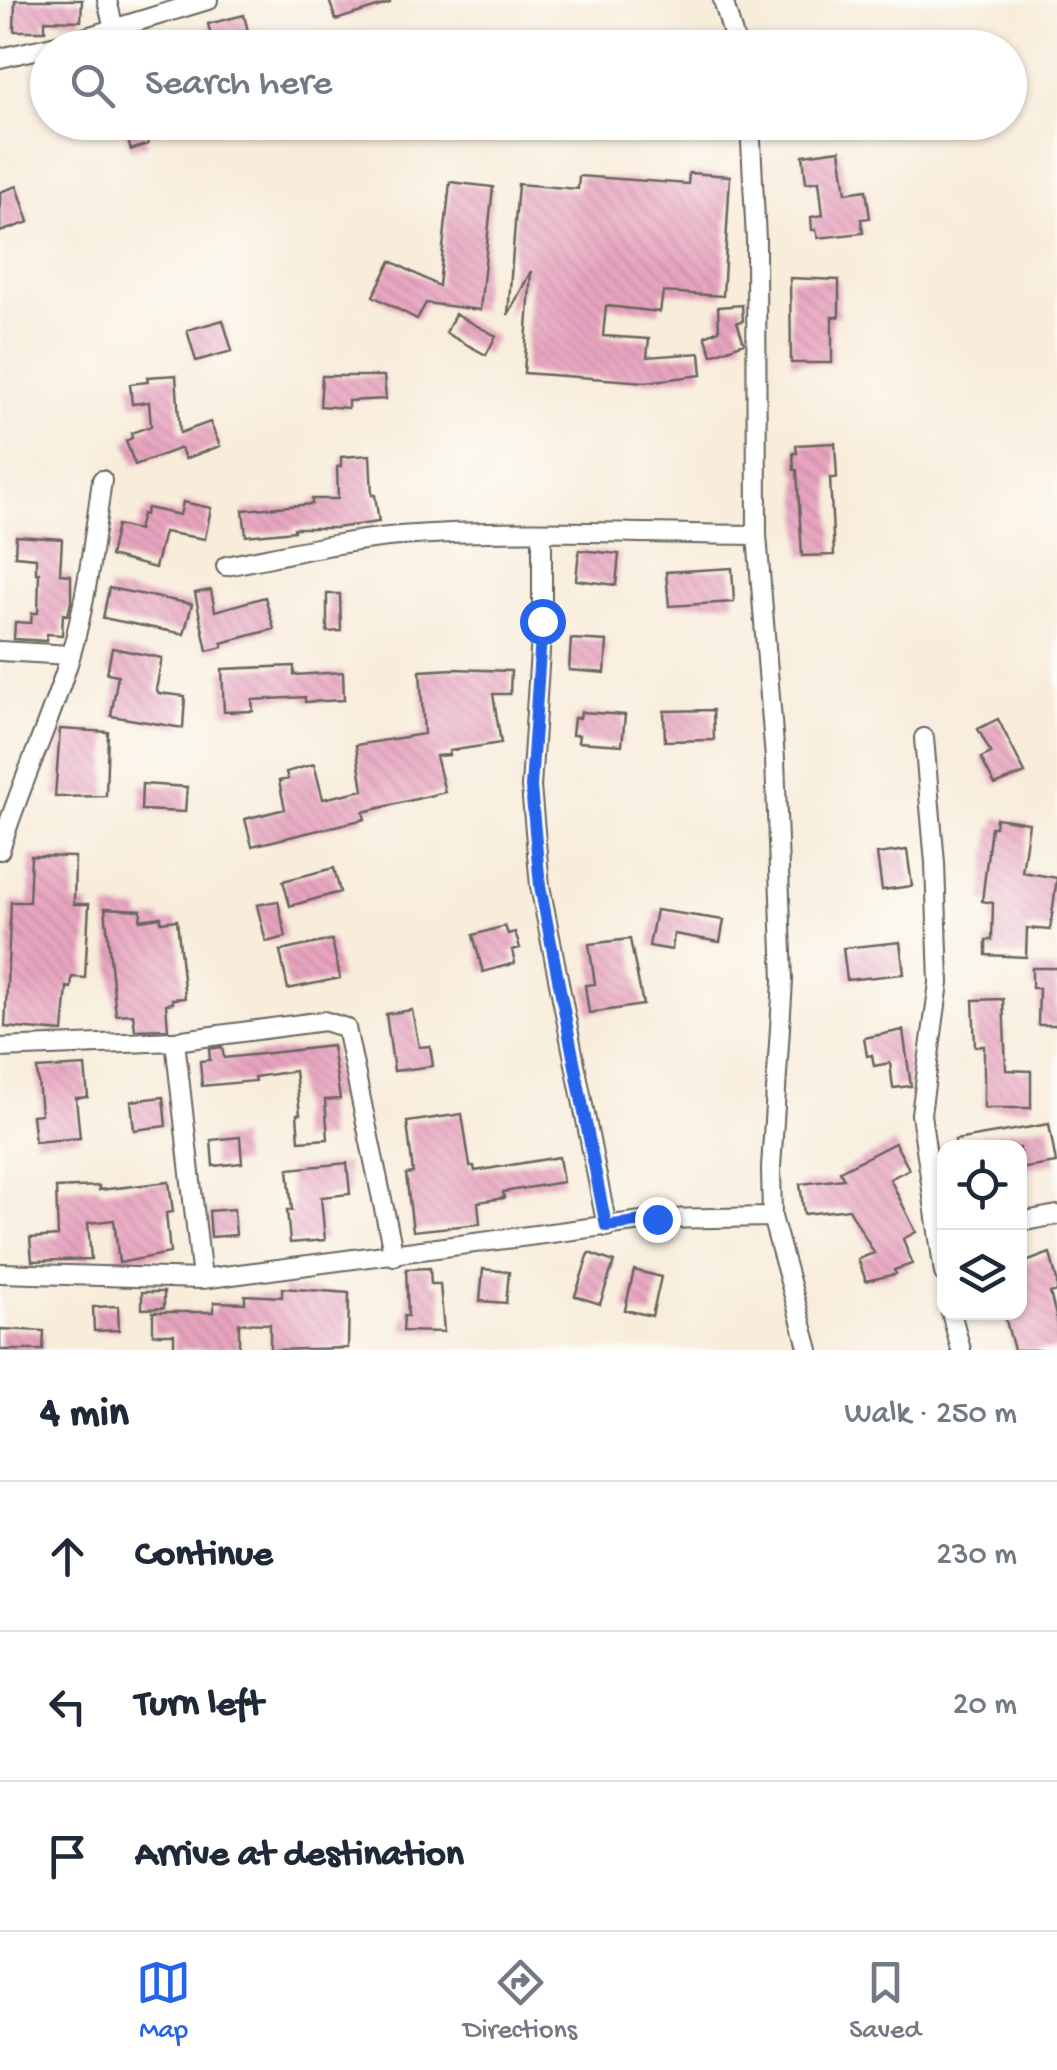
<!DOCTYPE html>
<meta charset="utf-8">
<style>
:root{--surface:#fff;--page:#f6f6f7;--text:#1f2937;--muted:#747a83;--line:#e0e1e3;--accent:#2563eb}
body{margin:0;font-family:"Gochi Hand",sans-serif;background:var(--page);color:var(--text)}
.controls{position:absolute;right:30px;bottom:30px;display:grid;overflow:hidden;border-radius:20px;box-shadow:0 2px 8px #0004}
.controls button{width:90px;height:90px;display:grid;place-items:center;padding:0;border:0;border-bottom:2px solid var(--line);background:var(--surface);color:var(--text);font:50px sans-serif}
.stop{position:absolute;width:30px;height:30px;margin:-22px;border:8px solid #2563eb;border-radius:50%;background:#fff}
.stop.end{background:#2563eb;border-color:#fff;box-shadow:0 2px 10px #0008}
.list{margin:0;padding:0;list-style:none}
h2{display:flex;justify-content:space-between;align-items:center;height:130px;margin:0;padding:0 40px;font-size:42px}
h2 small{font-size:32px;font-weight:400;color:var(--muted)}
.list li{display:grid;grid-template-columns:65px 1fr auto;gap:30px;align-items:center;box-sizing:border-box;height:150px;padding:0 40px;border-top:2px solid var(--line)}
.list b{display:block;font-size:38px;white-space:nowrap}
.list em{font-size:32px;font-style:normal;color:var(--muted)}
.icon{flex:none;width:55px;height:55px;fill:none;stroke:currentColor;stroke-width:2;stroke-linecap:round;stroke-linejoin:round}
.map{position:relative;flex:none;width:1057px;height:1350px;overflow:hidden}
.search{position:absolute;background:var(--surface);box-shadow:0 2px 8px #0004;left:30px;right:30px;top:30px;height:110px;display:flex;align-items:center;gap:25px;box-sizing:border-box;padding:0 35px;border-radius:55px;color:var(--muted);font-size:38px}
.sheet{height:580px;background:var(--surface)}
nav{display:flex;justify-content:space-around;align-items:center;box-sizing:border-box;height:140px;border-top:2px solid var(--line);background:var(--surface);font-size:28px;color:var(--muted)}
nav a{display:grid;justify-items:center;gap:5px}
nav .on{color:var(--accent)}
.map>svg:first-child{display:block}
</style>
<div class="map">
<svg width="1057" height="1350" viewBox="0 0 1057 1350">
<defs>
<pattern id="building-back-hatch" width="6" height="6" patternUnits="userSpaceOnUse" patternTransform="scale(2.5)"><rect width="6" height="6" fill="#e8a4bf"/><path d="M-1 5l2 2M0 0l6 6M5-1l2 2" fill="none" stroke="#c68da4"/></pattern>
</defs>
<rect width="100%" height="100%" fill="#fdfcf7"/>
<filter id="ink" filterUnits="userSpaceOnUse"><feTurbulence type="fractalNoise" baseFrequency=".01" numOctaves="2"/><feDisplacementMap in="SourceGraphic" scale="20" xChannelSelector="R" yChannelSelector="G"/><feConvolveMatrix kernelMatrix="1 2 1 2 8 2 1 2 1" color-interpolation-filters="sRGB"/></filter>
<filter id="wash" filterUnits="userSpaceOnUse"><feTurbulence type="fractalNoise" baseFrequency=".0048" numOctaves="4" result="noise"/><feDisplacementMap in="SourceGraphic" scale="40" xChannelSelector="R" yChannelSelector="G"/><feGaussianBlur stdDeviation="2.25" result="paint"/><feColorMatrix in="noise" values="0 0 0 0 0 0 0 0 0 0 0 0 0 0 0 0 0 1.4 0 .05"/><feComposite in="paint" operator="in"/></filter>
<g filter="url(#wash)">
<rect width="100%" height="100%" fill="#f8ecda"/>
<g id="blocks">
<path fill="url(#building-back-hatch)" d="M15,0h67l-1,21 -36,-1v11h-31z
M329,0h60l1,3 -54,17z
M244,15l7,29 -37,4 -6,-24z
M122,122h19l7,22 -17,6z
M840,150l6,43 20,-3 4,28 -9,1 2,14 -45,5 -2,-8h-4l-1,-13 12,-2 -4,-34 -13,2 -3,-28z
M689,173l41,3 -7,120 -60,-4 -3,20 -54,-6 -3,30 46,3 -2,18 53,-4 2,22 -56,7 -122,-9 7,-102 -23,44 10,-131 60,5 1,-13 109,8z
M450,182l43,5 -13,123 -54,-7 -9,16 -44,-23 18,-35 48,25z
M17,186l12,36 -29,10v-40z
M790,278l49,2v37h-7v46h-41z
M742,305l1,16 -6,1 7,21 -32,12 -7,-19 14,-6 -1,-23z
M455,314l41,22 -10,19 -40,-22z
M223,320l9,31 -36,10 -9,-31z
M176,375l4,58 30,-11 10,24 -35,13 -4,-11 -46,17 -9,-24 6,-3 -1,-5 20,-7 -2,-24 -17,2 -2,-20 18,-2 -1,-5z
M322,376h62l2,23 -38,2v7l-28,-2z
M835,443l2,35h-7l4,77 -32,1 -5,-86h-3l-1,-17h4l-1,-8z
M370,455l2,40h3l4,27 -44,6h-41v3l-48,5 -3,-26 69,-6v-5h26l-1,-32 4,-1v-9z
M183,502l28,6 -6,31 -41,-7 -9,36 -45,-12 7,-31 21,5 4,-16 3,1 2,-7 33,7z
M16,536l46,3 -2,35 11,1v27l-3,13 -5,-1 -1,21 -15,-1 -1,7 -32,-2 1,-17 16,1 1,-10h6l1,-40h-3v-15l-21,-2z
M579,550l40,4 -3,31 -40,-5z
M732,568l2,34 -65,4 -3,-34z
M109,588l83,16 -8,30 -81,-16z
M211,590l4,21 50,-14 9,32 -52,14 1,4 -16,4 -12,-58z
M327,594h13l1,37 -14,1z
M571,639l36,2 -2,32 -36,-3z
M112,648l50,10 -6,32 3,3 26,3 -2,32 -72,-12 7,-41 -11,-2z
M294,666v9l49,-3 1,28 -39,2v-5l-53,3 1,11 -29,1 -2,-43z
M454,669l57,2 -1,23h-17l8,49 -52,8v4l-13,1 9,36 -82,20 2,7 -113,27 -7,-27 40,-10 -6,-28 9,-2 -2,-7 28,-8 9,35 40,-9 -7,-45 68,-11 -4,-63z
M713,710l1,30 -49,1 -1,-30z
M581,712l44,3 -3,30 -44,-3 1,-7h-7l2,-17h6z
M998,719l27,54 -30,12 -14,-27 10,-5 -13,-24z
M60,729l48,3 -2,64 -51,1z
M142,784l45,3 -2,25 -44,-2z
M996,818l33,5 -7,49 35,6 -7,52 -23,-2 -1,29 -40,-2v-15h6l1,-37 -11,-2 9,-74h4z
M907,850l5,36 -30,4 -5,-36z
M31,856l44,1 -1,47h15l-4,74 -13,-1 -1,11 -4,-1 -4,45 -58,-5 6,-125h18z
M334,868l6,24 -50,14 -7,-25z
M278,901l8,36 -20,5 -9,-37z
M105,908l36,2 -1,10 21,-3v5l16,-2 8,78 -13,1 1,4 -7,1 2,25 -33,1 -2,-16 -17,1z
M656,910l68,10 -4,22 -46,-8 -2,16 -23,-4z
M505,926l3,8 7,-2 5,16 -8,2 3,13 -32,9 -10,-37z
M630,939l13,66 -54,8 -4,-28 10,-1 -6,-40z
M332,940l8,38 -52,11 -8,-38z
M900,942l4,32 -57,6 -4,-32z
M1032,968h25v57h-19l1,-37h-7z
M1003,999l3,71 25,1v37h-47v-62h-9l-2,-46z
M412,1010l7,37 11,-1 3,20 -39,5 -8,-57z
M903,1030l8,56 -18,2 -3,-25 -16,3 -2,-11 -5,1 -3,-18z
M332,1046l8,53 -15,1 3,39 -29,2 -2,-27h3l-5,-43 -41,6 1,4 -53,5 -2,-25 10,-1 -1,-11 13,-2 2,11z
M85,1066l3,31 -12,1 4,40 -45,4 -3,-27 9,-1 -4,-45z
M163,1097l3,29 -32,4 -3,-29z
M462,1114l8,52h4l1,5 84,-14 4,25 -60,10 1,6 -26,4 2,22 -67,7 -7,-57 7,-1 -6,-51z
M1049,1124l7,39 -36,6v-21h-65v-8z
M240,1137l2,26 -29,3 -2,-26z
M895,1143l14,26 -19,10 26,53 -13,7 9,25 -18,6 2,4 -30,7 -8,-22 16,-6 -25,-44 -45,5 -4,-30 44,-5 -4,-8z
M347,1163l3,31 -29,3 4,43 -35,3 -3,-33h5l-4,-41z
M169,1182l4,30 -7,1 4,40 -51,10 -5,-43 -26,3 3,36 -59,2 -2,-23 28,-2 -2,-48 43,-2v4z
M234,1209l2,26 -25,2 -2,-26z
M589,1253l25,9 -14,42 -25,-8z
M1050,1253l7,28v10l-7,2 7,27v30h-43l-9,-33 15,-4v-49z
M430,1268l1,16h9l4,48 -41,-1 1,-15h4l-2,-47z
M483,1269l26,3 -3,31 -26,-2z
M634,1270l27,7 -9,39 -27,-6z
M282,1288l67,5 -1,55 -78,2v-26l-31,-1v25l-65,2v-16h-21v-22h61v-10l31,1v-8l37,2z
M142,1292h22v16l-22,1z
M118,1306l1,24 -25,1 -1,-24z
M0,1329l44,2 -1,19h-43z"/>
</g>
</g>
<g filter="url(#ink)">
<use href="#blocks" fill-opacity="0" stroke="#69655e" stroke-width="2.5"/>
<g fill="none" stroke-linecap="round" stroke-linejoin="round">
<defs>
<path id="minor" d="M107,0l7,29
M723,0l14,48
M0,58l70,-16 138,-42
M750,122l6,118 1,295 18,224 8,222 -12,187 1,49 37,133
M542,533v88l-11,166 9,99 67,341
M226,566c57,-11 115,-25 173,-30 118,-9 239,-2 358,-1
M0,651l70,4
M924,738l11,125 4,120 -18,131 23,159
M0,850c20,-66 51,-129 71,-196 16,-56 23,-116 31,-174
M175,1041l27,238
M0,1048l175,-7 149,-20 22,7 48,228
M1020,1222l37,-7
M0,1273l202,6 455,-60 115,-2
M951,1312l10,38"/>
</defs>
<use href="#minor" stroke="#69655e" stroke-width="22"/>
<use href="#minor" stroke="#fff" stroke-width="18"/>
</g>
</g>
<g fill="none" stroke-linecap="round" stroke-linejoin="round" filter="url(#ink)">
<path stroke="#2563eb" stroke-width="12" d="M542,621l-11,166 9,99 66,340 51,-7"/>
</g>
</svg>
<div class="controls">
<button><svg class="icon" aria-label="locate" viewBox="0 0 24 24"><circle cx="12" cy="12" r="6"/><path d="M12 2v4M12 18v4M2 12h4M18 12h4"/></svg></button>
<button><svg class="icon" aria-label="layers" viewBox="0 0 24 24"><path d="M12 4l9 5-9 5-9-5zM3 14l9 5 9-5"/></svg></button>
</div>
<div class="stop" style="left:542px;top:621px"></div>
<div class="stop end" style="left:657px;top:1219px"></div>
<div class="search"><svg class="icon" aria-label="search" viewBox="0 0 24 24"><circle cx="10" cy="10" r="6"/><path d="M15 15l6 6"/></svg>Search here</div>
</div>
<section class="sheet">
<h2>4 min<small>Walk · 250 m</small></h2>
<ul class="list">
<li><svg class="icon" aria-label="ahead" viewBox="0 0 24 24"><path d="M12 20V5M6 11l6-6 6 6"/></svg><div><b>Continue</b></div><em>230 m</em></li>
<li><svg class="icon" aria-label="left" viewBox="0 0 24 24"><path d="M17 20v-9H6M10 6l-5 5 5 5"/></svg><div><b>Turn left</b></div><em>20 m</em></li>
<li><svg class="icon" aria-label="arrive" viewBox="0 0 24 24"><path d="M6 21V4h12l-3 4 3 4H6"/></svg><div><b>Arrive at destination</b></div></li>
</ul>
</section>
<nav>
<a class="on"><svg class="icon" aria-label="map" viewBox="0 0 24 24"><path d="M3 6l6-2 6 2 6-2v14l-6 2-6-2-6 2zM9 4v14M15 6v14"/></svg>Map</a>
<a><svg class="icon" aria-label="directions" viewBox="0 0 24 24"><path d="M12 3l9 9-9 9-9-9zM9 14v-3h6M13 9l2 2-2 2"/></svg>Directions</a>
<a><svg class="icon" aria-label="saved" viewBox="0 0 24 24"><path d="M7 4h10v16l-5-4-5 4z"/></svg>Saved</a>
</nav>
